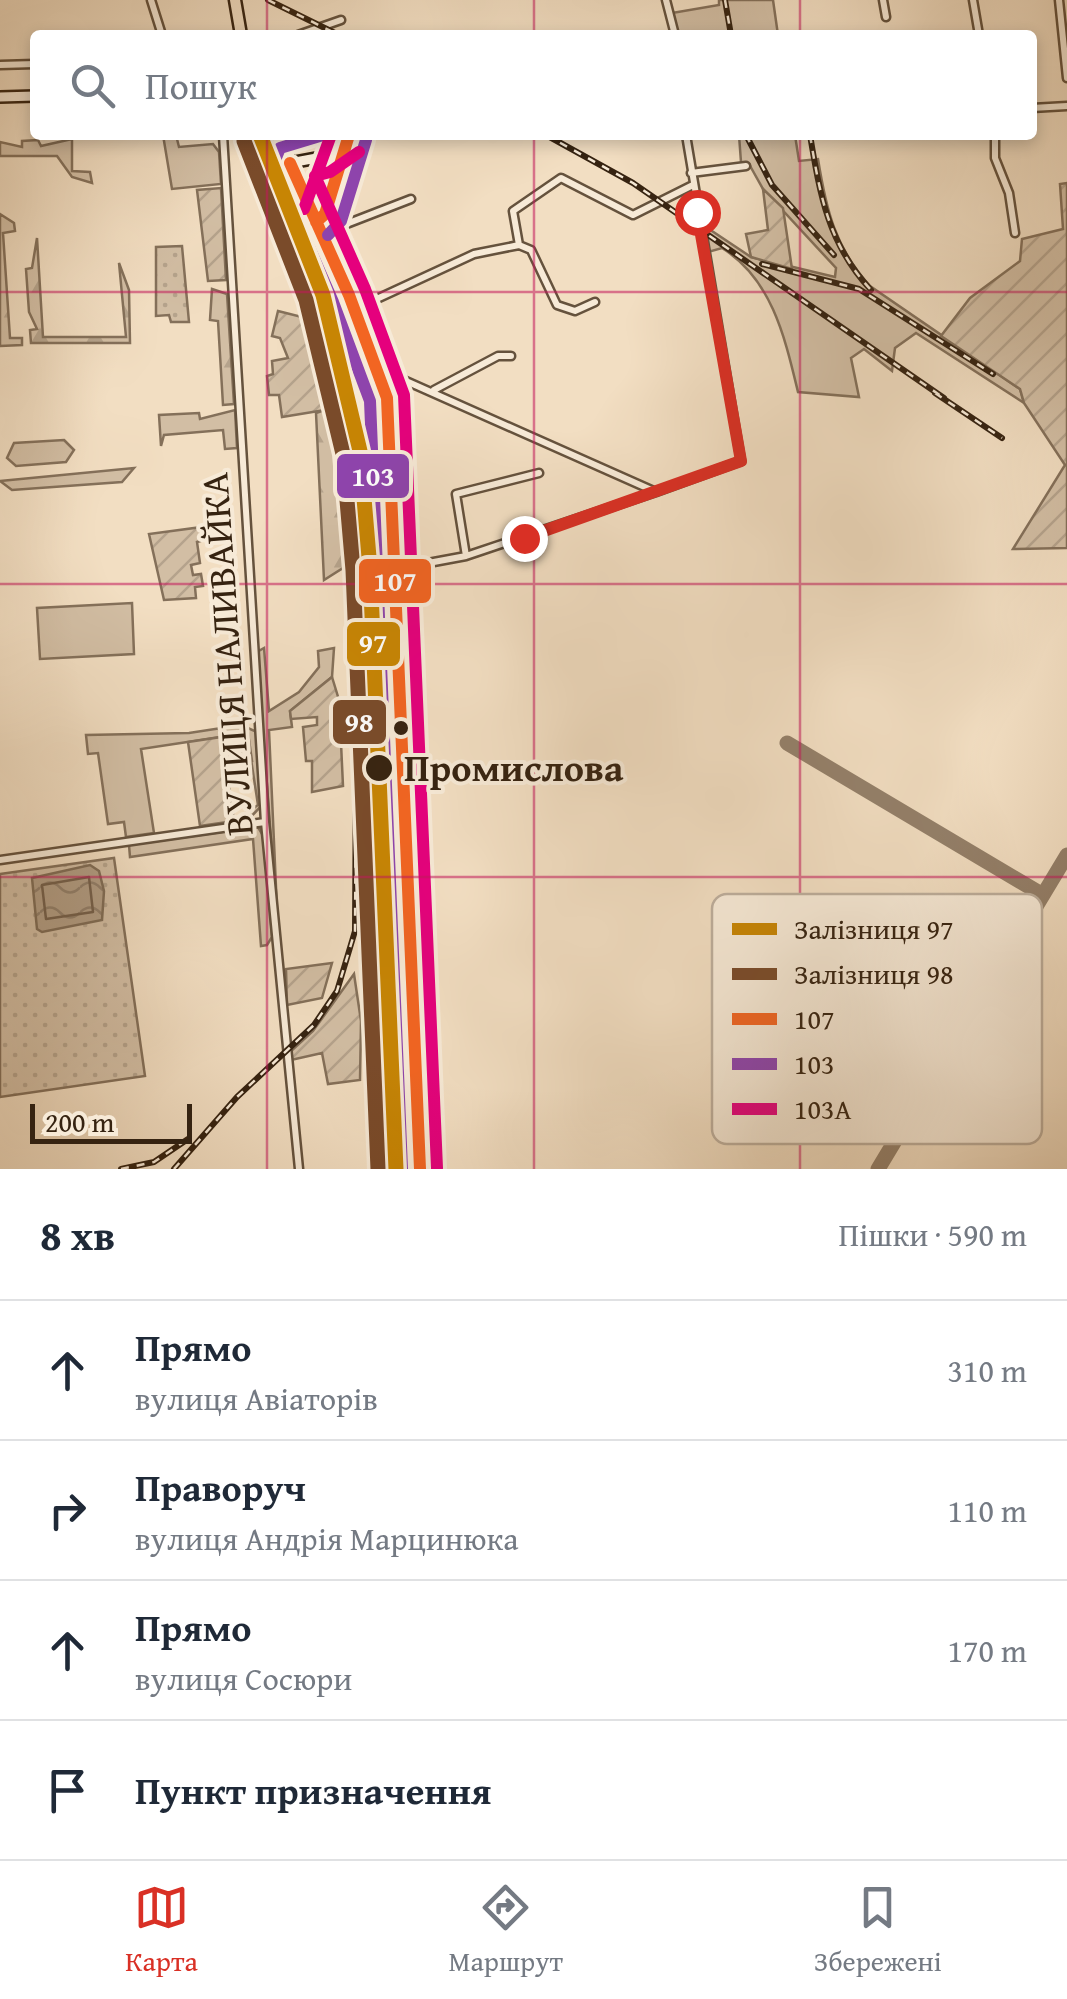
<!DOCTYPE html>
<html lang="uk">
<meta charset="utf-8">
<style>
:root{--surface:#fff;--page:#f2f2f3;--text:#1f2937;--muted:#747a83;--line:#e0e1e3;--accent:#d93025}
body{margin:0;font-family:"Gentium Book Plus",serif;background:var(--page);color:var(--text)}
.scale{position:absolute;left:30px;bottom:25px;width:162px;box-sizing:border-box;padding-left:10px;border:5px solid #362311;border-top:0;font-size:28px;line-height:35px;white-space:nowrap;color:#362311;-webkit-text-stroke:8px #f7ead7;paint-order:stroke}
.stop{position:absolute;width:30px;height:30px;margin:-22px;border:8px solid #d93025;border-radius:50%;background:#fff}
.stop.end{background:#d93025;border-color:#fff;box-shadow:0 2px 10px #0008}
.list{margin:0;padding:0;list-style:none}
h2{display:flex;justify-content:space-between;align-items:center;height:130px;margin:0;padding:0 40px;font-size:42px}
h2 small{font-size:32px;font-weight:400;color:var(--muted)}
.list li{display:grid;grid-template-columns:65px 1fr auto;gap:30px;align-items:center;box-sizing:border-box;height:140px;padding:0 40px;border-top:2px solid var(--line)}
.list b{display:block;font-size:38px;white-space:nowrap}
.list p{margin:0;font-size:32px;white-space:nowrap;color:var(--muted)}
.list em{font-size:32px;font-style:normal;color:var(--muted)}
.icon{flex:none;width:55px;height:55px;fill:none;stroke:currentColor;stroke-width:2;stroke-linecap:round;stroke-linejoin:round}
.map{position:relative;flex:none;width:1067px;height:1169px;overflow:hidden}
.search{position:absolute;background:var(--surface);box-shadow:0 5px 15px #0003;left:30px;right:30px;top:30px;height:110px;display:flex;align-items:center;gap:25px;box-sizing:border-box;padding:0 35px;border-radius:10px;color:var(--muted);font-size:38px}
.sheet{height:690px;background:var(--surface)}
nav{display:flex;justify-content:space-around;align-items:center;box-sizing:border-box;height:140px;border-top:2px solid var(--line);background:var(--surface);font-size:28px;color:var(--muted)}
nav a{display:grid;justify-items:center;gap:5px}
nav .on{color:var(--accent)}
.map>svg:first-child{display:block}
</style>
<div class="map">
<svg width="1067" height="1169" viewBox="0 0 1067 1169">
<defs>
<pattern id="forest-firs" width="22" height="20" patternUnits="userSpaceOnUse" patternTransform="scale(2.5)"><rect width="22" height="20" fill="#d2bea4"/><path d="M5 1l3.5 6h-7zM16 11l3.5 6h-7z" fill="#b5a38c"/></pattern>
<pattern id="park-dots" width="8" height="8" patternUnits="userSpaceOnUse" patternTransform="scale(2.5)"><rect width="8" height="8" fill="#d2bea4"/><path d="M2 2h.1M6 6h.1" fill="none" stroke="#b5a38c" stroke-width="1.8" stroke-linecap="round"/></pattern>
<pattern id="garden-furrows" width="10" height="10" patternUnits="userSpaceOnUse" patternTransform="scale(2.5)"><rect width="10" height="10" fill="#d2bea4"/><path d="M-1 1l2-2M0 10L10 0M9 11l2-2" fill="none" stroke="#b5a38c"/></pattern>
<pattern id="water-waves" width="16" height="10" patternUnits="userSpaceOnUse" patternTransform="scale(2.5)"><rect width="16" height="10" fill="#b29e86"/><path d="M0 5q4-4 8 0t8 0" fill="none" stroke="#92806c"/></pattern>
</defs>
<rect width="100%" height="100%" fill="#f2dec2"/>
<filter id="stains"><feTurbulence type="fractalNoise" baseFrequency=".002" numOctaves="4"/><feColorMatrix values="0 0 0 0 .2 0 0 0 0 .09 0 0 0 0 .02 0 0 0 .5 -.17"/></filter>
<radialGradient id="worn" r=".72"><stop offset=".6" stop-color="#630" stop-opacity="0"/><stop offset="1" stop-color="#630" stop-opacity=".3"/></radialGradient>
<path fill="#d2bea4" stroke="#84705a" stroke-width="2.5" d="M719,0h54l5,35h-101l-5,-22 47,-8z
M163,135h13l3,12 34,-3 6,8 2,32 -49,5z
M739,135h56l4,26 19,-2c8,50 17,89 52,127l150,103 4,14 -108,-70 -21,15 -3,23 -28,-22 -13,9 8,39 -61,-5c-13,-54 -26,-113 -76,-144l-14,4 -10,-47 5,-1 3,23 45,30 84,20 1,-9 -73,-79 -14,-25 -8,-2z
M72,139v32l18,1 2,11 -20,-6 -15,-21h-57v-14l22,5v-6l16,-1 3,6z
M235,410l2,38 -12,1 -2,-19 -59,5 -3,11 -2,-31 40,-2 1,6z
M64,440l10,10 -8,12 -50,4 -9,-8 7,-15z
M134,468l-12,14 -110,8 -12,-9z
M132,603l2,51 -94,5 -3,-51z
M264,648l5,63 30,-19 20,-25 -1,-16 16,-3 -2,29 -42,34 2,16 -23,3 9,202 -21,-280z
M241,725l16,7 5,73 -14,15 -14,1 24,-16 -11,-72 -106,16 13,84 -28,4 -2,-15 -16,2 -10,-71 -10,1 -2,-19 103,-2z
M258,827l7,12 7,98 -5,8 -6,1 -8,-107 -123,18 -1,-12z"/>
<path fill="url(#forest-firs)" stroke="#84705a" stroke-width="2.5" d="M0,214l14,9 1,8 -12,2 7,105h12v7l-22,1z
M37,238l6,99h83l-7,-74 10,27 1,53h-99l-1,-13 7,-1 -8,-17 -3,-43 6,-1z
M212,289l15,5 7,110 -11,1 -5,-84 -8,-1z
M314,320l28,133 4,113 -22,14 -8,-167 9,-3 -15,-82z
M395,684l4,79 -16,1 -4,-79z"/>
<path fill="url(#park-dots)" stroke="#84705a" stroke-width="2.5" d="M182,246l7,76h-18l-2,-7 -13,1v-69z
M114,858l31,218 -145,21v-223z"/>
<path fill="url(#garden-furrows)" stroke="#84705a" stroke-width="2.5" d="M1067,183v365l-54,1 52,-84 -41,-62 -4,-14 -79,-53 29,-38 50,-37 2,-22 41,-10 -3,-45z
M221,188l5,92 -18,1 -11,-91z
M763,189l20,19 9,61 -41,-12 -5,-23 22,-4z
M278,311l36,9 -4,9 15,81 -43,7 -3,-22h-10l-2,-19 6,-2 -1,-13 16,-3 -8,-20 -8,-2z
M202,527l2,13 -7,2 3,21 -9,2 2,10 8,-1 2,12 -8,1 1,11 -32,2 -15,-66z
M332,677l7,23 4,86 -31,6v-31h-6l-3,-34 14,-2v-8l-26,2 -1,-8z
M248,733l4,28 -26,4 8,56 -34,5 -12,-84z
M332,963l-10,35 -35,7 -1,-36z
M354,974l7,47 -1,59 -32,4 -6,-31 -31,7 -1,-8 23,-21z"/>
<path fill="url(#water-waves)" stroke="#806d57" stroke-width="2.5" d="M90,865l9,6 5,20 -2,29 -60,12 -5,-3 -5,-51z"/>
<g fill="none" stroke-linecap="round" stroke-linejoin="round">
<path stroke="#74604c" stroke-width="2.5" d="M89,877l4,35 -47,7 -4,-34z"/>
<path stroke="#94806a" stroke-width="15" d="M787,743l256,152
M878,1169l189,-314"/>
<defs>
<path id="street" d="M151,0l11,35
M666,0l9,35
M883,0l3,17
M973,0l6,35
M1059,0l8,78
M298,35l43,-15
M0,65l35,-1
M1032,108l35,-2
M223,135l42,687 34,347
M995,135v23l14,35 6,40
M691,173l55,-7
M323,233l88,-34
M519,245l12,5 26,55 18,6 20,-9
M355,309l119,-55 45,-9 -6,-34 48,-33 72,37 60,-30
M379,369l277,123 85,-31 -55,-326
M434,390l64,-34h13
M466,556l-10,-62 83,-21
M396,569l70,-13 190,-64
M0,860l265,-38"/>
<path id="secondary" d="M0,97l35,-1
M290,163l32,-6 25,-17
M316,222l9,-8 24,-79"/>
<path id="primary" d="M235,0l6,35
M278,135l71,160 38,103 33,771"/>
</defs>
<use href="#street" stroke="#65523d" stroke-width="11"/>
<use href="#secondary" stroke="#362311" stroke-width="14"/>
<use href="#primary" stroke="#362311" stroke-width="15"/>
<use href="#street" stroke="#f7ead7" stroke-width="6"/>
<use href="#secondary" stroke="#f7ead7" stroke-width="9"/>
<use href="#primary" stroke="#f2dec2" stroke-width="10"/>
<defs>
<path id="rail" d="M268,0l71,35
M725,0l6,35
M546,135l87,48 311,215
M746,135l26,50 62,70
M810,135c10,60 18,109 61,155
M762,264l97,25 134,85
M935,393l67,45
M121,1169l33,-7 34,-23
M174,1169l63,-72 77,-72 23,-34 18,-60 1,-169"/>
</defs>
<use href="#rail" stroke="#362311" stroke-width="6"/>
<use href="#rail" stroke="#f7ead7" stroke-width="2.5" stroke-dasharray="8" stroke-linecap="butt"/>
<defs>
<path id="bus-1" d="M290,163l59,132 38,103 33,771
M316,222l9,-8 24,-79"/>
<path id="bus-2" d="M323,135l-43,13 -7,17 60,137 37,99 32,768
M328,235l13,-14 25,-81"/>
<path id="bus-3" d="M359,152l-29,20 -15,4 50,113 39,106 33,773
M304,209l27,-74"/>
</defs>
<use href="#bus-1" stroke="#f7ead7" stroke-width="20"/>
<use href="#bus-2" stroke="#f7ead7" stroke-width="20"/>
<use href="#bus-3" stroke="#f7ead7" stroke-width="20"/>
<use href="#bus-1" stroke="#f26522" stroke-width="12"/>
<use href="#bus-2" stroke="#8e44ad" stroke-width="12"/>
<use href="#bus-3" stroke="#e5007d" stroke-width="12"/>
<defs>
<path id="rail-1" d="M260,135l63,160 37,156 10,118 26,600"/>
<path id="rail-2" d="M244,141l62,159 37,154 10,116 25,599"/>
</defs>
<use href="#rail-1" stroke="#f7ead7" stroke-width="22"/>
<use href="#rail-2" stroke="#f7ead7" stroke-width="22"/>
<use href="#rail-1" stroke="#c78504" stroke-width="15"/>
<use href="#rail-2" stroke="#7a4b2a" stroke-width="15"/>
</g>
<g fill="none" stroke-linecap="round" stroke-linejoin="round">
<path stroke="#d93025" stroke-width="12" d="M524,538l217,-77 -44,-249"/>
</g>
<path fill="none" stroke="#c2185b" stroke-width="2.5" stroke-opacity="0.55" d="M267,0v35M534,0v35M800,0v35M267,135v1034M534,135v1034M800,135v1034M0,292h1067M0,584h1067M0,877h1067"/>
<g fill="#362311" stroke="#f7ead7" stroke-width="4">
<circle cx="401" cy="728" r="9"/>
<circle cx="379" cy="768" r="15"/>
</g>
<g text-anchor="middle" stroke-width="8" stroke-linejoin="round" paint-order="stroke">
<g font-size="38" fill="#362311" stroke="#f7ead7">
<text transform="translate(227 654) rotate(-94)" y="13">ВУЛИЦЯ НАЛИВАЙКА</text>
</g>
<g font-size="38" font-weight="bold" fill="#362311" stroke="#f7ead7" text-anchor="start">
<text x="404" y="781">Промислова</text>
</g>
</g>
<rect x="712" y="894" width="330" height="250" rx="15" fill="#f7ead7" stroke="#bdae9c" stroke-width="2.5"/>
<rect x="732" y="923" width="45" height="12" fill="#c78504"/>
<rect x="732" y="968" width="45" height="12" fill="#7a4b2a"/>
<rect x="732" y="1013" width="45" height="12" fill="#f26522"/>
<rect x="732" y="1058" width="45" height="12" fill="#8e44ad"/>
<rect x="732" y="1103" width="45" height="12" fill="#e5007d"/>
<g font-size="28" fill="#362311">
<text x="794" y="939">Залізниця 97</text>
<text x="794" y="984">Залізниця 98</text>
<text x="794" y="1029">107</text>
<text x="794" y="1074">103</text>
<text x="794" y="1119">103А</text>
</g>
<g stroke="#f7ead7" stroke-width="4">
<rect x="335" y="452" width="76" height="48" rx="10" fill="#8e44ad"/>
<rect x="357" y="557" width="76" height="48" rx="10" fill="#f26522"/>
<rect x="345" y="620" width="57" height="48" rx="10" fill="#c78504"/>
<rect x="331" y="698" width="57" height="48" rx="10" fill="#7a4b2a"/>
</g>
<g font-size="28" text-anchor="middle" font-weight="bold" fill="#fff">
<text x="373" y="486">103</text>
<text x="395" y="591">107</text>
<text x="373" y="653">97</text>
<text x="359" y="732">98</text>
</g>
<rect width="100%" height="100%" filter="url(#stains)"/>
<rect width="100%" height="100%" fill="url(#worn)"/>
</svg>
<div class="scale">200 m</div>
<div class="stop" style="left:697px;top:212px"></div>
<div class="stop end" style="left:524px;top:538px"></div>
<div class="search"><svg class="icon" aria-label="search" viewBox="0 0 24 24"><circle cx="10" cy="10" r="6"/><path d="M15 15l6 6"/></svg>Пошук</div>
</div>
<section class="sheet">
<h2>8 хв<small>Пішки · 590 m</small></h2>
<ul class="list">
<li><svg class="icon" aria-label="ahead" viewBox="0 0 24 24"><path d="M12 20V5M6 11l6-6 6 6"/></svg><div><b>Прямо</b><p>вулиця Авіаторів</p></div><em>310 m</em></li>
<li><svg class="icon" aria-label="right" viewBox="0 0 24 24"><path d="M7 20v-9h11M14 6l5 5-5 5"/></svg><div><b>Праворуч</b><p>вулиця Андрія Марцинюка</p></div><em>110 m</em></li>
<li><svg class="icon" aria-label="ahead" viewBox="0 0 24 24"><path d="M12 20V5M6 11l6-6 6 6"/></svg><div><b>Прямо</b><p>вулиця Сосюри</p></div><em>170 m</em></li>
<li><svg class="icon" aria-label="arrive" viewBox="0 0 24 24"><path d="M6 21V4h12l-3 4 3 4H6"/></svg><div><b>Пункт призначення</b></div></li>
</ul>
</section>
<nav>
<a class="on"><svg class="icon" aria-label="map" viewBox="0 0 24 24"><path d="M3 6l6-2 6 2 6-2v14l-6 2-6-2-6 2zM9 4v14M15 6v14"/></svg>Карта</a>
<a><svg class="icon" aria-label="directions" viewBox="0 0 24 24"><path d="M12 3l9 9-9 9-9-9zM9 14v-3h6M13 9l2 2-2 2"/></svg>Маршрут</a>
<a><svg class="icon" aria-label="saved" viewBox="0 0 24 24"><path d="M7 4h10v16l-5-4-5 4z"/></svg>Збережені</a>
</nav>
